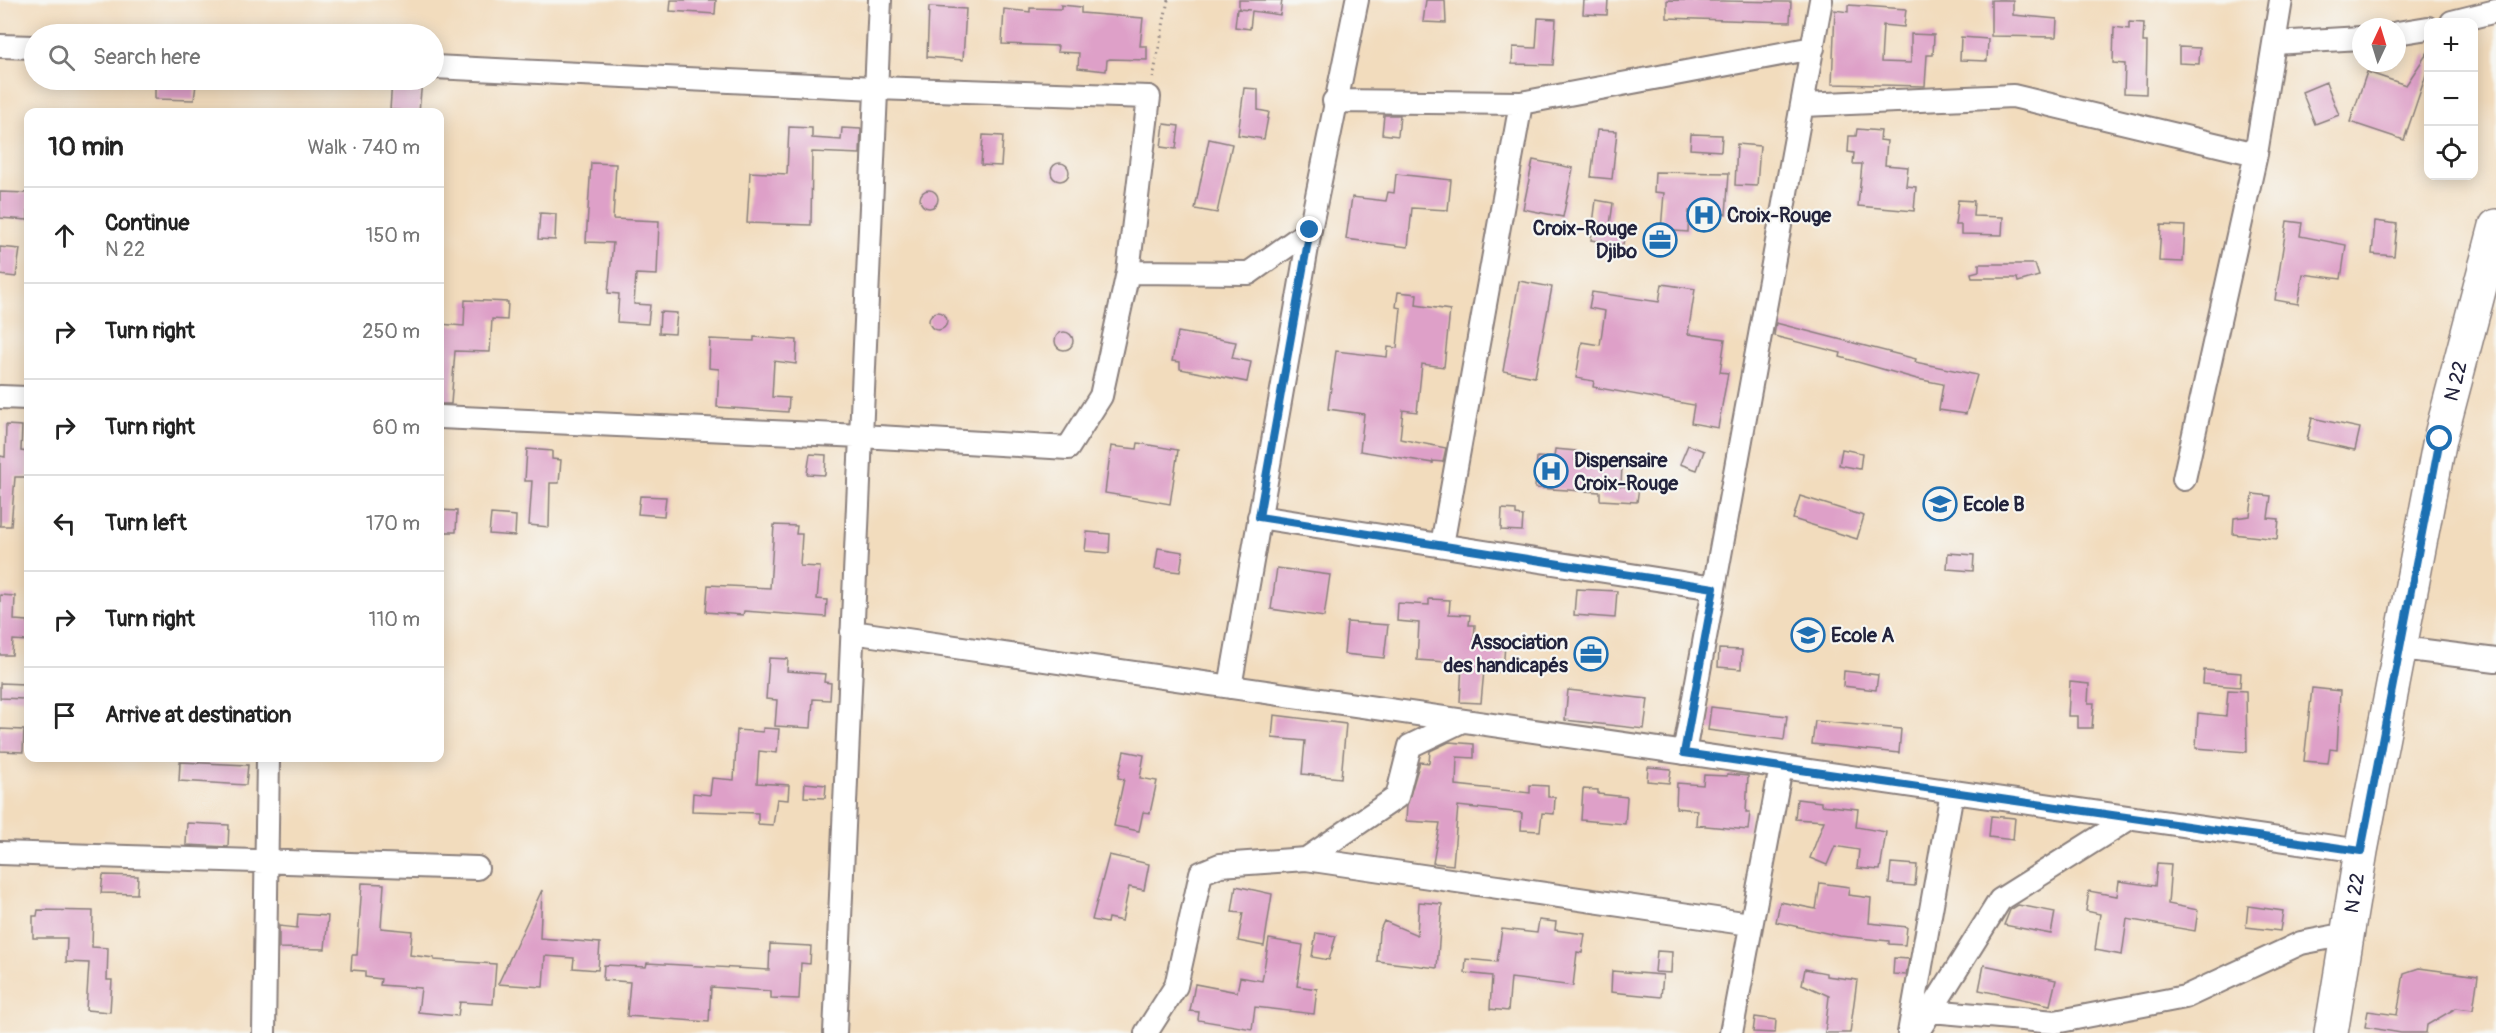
<!DOCTYPE html>
<meta charset="utf-8">
<style>
:root{--surface:#fff;--page:#f2f2f2;--text:#222;--muted:#767676;--line:#e0e0e0}
body{margin:0;font-family:Pangolin,sans-serif;background:var(--page);color:var(--text)}
.controls{position:absolute;right:18px;top:18px;display:grid;overflow:hidden;border-radius:12px;box-shadow:0 3px 15px #0003}
.controls button{width:54px;height:54px;display:grid;place-items:center;padding:0;border:0;border-bottom:2px solid var(--line);background:var(--surface);color:var(--text);font:30px sans-serif}
.compass{position:absolute;left:2352px;top:18px;width:54px;height:54px;border-radius:50%;background:var(--surface);box-shadow:0 3px 15px #0003;rotate:4deg}
.stop{position:absolute;width:18px;height:18px;margin:-14px;border:4px solid #1f6fb2;border-radius:50%;background:#fff}
.stop.end{background:#1f6fb2;border-color:#fff;box-shadow:0 2px 6px #0008}
.list{margin:0;padding:0;list-style:none}
h2{display:flex;justify-content:space-between;align-items:center;height:78px;margin:0;padding:0 24px;font-size:26px}
h2 small{font-size:20px;font-weight:400;color:var(--muted)}
.list li{display:grid;grid-template-columns:39px 1fr auto;gap:18px;align-items:center;box-sizing:border-box;height:96px;padding:0 24px;border-top:2px solid var(--line)}
.list b{display:block;font-size:22px;white-space:nowrap}
.list p{margin:0;font-size:20px;white-space:nowrap;color:var(--muted)}
.list em{font-size:20px;font-style:normal;color:var(--muted)}
.icon{flex:none;width:33px;height:33px;fill:none;stroke:currentColor;stroke-width:2;stroke-linecap:round;stroke-linejoin:round}
.map{position:relative;flex:none;width:2496px;height:1033px;overflow:hidden}
.search{position:absolute;background:var(--surface);box-shadow:0 3px 15px #0003;left:24px;top:24px;width:420px;height:66px;display:flex;align-items:center;gap:15px;box-sizing:border-box;padding:0 21px;border-radius:33px;color:var(--muted);font-size:22px}
.panel{position:absolute;background:var(--surface);box-shadow:0 3px 15px #0003;left:24px;top:108px;width:420px;height:654px;border-radius:12px}
.map>svg:first-child{display:block}
</style>
<div class="map">
<svg width="2496" height="1033" viewBox="0 0 2496 1033">
<rect width="100%" height="100%" fill="#f6f6f2"/>
<filter id="ink" filterUnits="userSpaceOnUse"><feTurbulence type="fractalNoise" baseFrequency=".0167" numOctaves="2"/><feDisplacementMap in="SourceGraphic" scale="12" xChannelSelector="R" yChannelSelector="G"/><feConvolveMatrix kernelMatrix="1 2 1 2 8 2 1 2 1" color-interpolation-filters="sRGB"/></filter>
<filter id="wash" filterUnits="userSpaceOnUse"><feTurbulence type="fractalNoise" baseFrequency=".008" numOctaves="4" result="noise"/><feDisplacementMap in="SourceGraphic" scale="24" xChannelSelector="R" yChannelSelector="G"/><feGaussianBlur stdDeviation="1.35" result="paint"/><feColorMatrix in="noise" values="0 0 0 0 0 0 0 0 0 0 0 0 0 0 0 0 0 1.4 0 .05"/><feComposite in="paint" operator="in"/></filter>
<g filter="url(#wash)">
<rect width="100%" height="100%" fill="#f2dcbd"/>
<g id="blocks">
<path fill="#dea0c8" d="M671,0h45l-1,14 -45,-3z
M1239,0h43l-2,15 -28,-4 -2,18 -15,-2 2,-18 13,1 -11,-1z
M1426,0h19l1,23 -23,-1z
M1584,0h24l-1,15 -24,-1z
M1667,0l124,2 -1,20 -123,-4z
M1991,0h22v15l44,4 -1,18 -65,-1z
M1061,5l20,2v6l62,5 -3,28h7v14l-37,-1 -3,1 -1,11 -28,-3 1,-15 -22,-1 1,-6 -56,-2 2,-35 26,3v-4l31,1z
M1848,5l58,4 -2,18 -21,-2 -2,37 30,1v-29l23,1 -1,20h-6l-2,31 -93,-2 3,-74 13,2z
M929,7l37,2 -3,51 -36,-3z
M1538,18l18,1 -3,46 -41,-1 1,-17 23,1z
M2129,22l15,1 -1,19h4l-1,52 -22,-1 1,-29 -12,-1 1,-36 15,2z
M1961,37l27,2 -1,22 -27,-1z
M2179,47l21,1 -1,16 -20,-1z
M2428,52v17l-24,71 -54,-18 17,-50 39,13z
M392,80l30,1 -3,31 -29,-2z
M155,82l41,2 -2,16 -39,-1z
M2326,82l13,33 -24,9 -13,-32z
M1244,88l14,1v21l11,2 -5,27 -26,-4z
M1384,115h16l-2,21 -16,-2z
M1164,124l15,2 -3,23 -15,-2z
M789,127l23,1v10l29,2 1,-12 19,1 -1,25 -48,-2 -1,73 -64,-2 3,-51 37,2z
M1857,129l24,2 -1,9 7,1 -2,24 23,2 -2,19 10,1 -2,24 -56,-5 4,-42h-9l1,-11 -6,-1 1,-16h7z
M1597,130l20,1 -5,48 -21,-2z
M1691,134l31,1 -1,16 -31,-2z
M983,135l20,1 -2,30 -20,-1z
M1209,139l23,5 -15,69 -22,-4z
M1737,144l23,2 -3,40 -22,-1z
M1533,160l40,8 -10,49 -40,-8z
M591,163l25,1 -3,55 46,2 -2,54 -21,-1 -2,30 16,1 -2,19 -31,-2 2,-28 -11,-1 5,-50 -27,-1z
M1051 172a9 9 0 1 1 18 0a9 9 0 1 1-18 0Z
M1655,172l74,1 -3,41 -37,-3 -1,21 -27,-2 3,-37 -10,-1z
M1396,174l55,6 -3,30 -36,-2 -4,39 -62,-8 6,-42 34,4 2,-9 6,1z
M920 199a9 9 0 1 1 18 0a9 9 0 1 1-18 0Z
M0,192l28,1v27l-28,-2z
M1596,200l17,3 -3,22 15,2 -2,18 -32,-5z
M1958,200l16,1 -1,15 30,1 -1,18 -41,-1v-9h-6z
M540,213l16,1 -1,26 -17,-1z
M2287,221l15,2 -2,13 46,9 -5,34 -38,-5 -5,30 -23,-4z
M2375,221l22,3 -3,32 -22,-2z
M2161,225l24,1 -2,36 -24,-1z
M1651,231l17,2 -2,15 -16,-2z
M0,247l20,2 -4,28 -16,-2z
M1979,264h56l4,12 -21,6 -1,-4h-45l-1,-5 8,-2z
M1519,281l33,6 -17,90 -32,-6z
M1662,284l33,5 -7,45 37,5 -5,33 8,1 -10,55 -27,-5 3,-18 -101,-18 1,-6 -18,-3 6,-36 18,3 5,-34 -16,-3 3,-16 67,10z
M1398,292l19,2 -1,11 34,5 -6,57 -22,-3 -5,48 -14,-2 -3,29 46,9 -3,14 -10,-1v2l-73,-12 4,-37 -36,-5 8,-58 51,6 1,-10 9,1 4,-40 -5,-1z
M465,300l43,2 -1,18 -15,-1 -2,33 -35,-1 -4,53h-11v-80l24,2z
M660,312l17,1 -2,21 -16,-1z
M929 321a9 9 0 1 1 18 0a9 9 0 1 1-18 0Z
M1776,323l140,36 -1,3 62,13 -11,39 -27,-4 4,-26 -26,-5 -77,-22 1,-4 -67,-17z
M1178,332l58,10 -4,16 19,4 -4,20 -67,-13v-7l-8,-1z
M1055 341a9 9 0 1 1 18 0a9 9 0 1 1-18 0Z
M754,337l43,3 -1,24 -22,-3 -2,36 17,1 -1,14 -71,-5 2,-38 -10,-1 1,-29 44,2z
M2312,418l48,10 -5,22 -48,-10z
M6,425l16,1 -1,25 7,1v25h-13l-4,49h-11v-70l5,1z
M1138,443l40,7 -8,54 -65,-11 6,-47 26,3z
M1688,445l16,6 -7,19 -17,-6z
M527,449l25,2v8l9,1 -2,23h-9l-1,44 -20,-2 3,-44h-7z
M1555,449l21,2 -1,9 15,1v4l32,1 -1,20 18,1 -2,15 -37,-2v-8l-65,-4 2,-31 17,1z
M1842,449l20,4 -2,16 -21,-4z
M810,454l16,1 -1,20 -18,-1z
M2253,494l18,2 -3,22 11,1 -2,20 -44,-5 1,-16 16,-2z
M640,496l26,1 -2,19 -26,-2z
M1800,496l64,20 -7,23 -64,-20z
M1502,509l14,1v5l7,1 -1,15 -21,-1z
M440,510l17,1 -1,21h-16z
M491,514l25,2 -1,20 -26,-2z
M774,525l23,1 -1,8h6l-2,32 20,1 -3,32 10,1 -1,17 -82,-6 -1,4 -37,-3 2,-27 62,3z
M1087,532l23,2 -1,19 -24,-2z
M1158,548l25,4 -3,20 -25,-3z
M1948,553l26,2 -1,16 -26,-2z
M1277,568l53,7 -6,42 -53,-8z
M1576,589l41,2 -2,27 -41,-3z
M0,595l15,1 -1,24 14,1v20l-15,-1 -1,15h-12z
M1429,599l21,1 -1,14 21,1 -1,10h6l-1,16 31,3 -2,28 -19,-2 -3,33 -21,-1 2,-39 -45,-3 2,-37 -22,-2 1,-18 31,2z
M1347,622l41,3 -4,33 -40,-4z
M1719,649l23,1 -1,19 -23,-2z
M769,658l19,1 -1,12 38,3 -1,8 7,1 -1,17 -17,-1 -2,29 -36,-2 2,-26 -11,-1z
M2204,670l37,3 -1,14 -37,-3z
M1844,671l34,4 -2,15 -33,-4z
M2070,682l19,2 -1,19h6l-2,25h-14v-12h-10z
M0,683l24,1v15l-24,-1z
M2312,688l28,3 -3,59 -7,-1 -2,14 -24,-2z
M1568,690l80,9 -4,30 -79,-9z
M2228,690l18,1 1,61 -51,-4 2,-35 28,3z
M1711,707l76,9 -3,24 -76,-10z
M1274,715l72,9 -5,54 -39,-4 3,-33 -33,-3z
M1815,721l86,8 -2,24 -87,-9z
M763,728l16,1 -2,24 -18,-2 -2,32 32,2 -1,15 -11,-1 -4,26 -15,-1v-11l-66,-2 1,-18 17,2 2,-17 22,2 3,-50 26,2z
M0,729l24,1 -1,22 -23,-1z
M1449,742l25,2v14l-17,-1 -1,28 74,8v-8l18,1v11h7l-1,17 -12,-1 -2,18 -19,-1 1,-17 -64,-7 -5,59 -20,-2 7,-40 -34,-2 1,-16 13,-43 9,1 1,-12z
M1124,751l20,4 -4,23 17,3 -7,32 -7,-1 -4,19 -25,-5 10,-47 -6,-1z
M180,762l68,3 -2,20 -67,-4z
M1648,767l23,2 -2,14 -22,-2z
M1727,774l21,2 -2,36h4l-2,18 -52,-5 1,-15 -21,-2 1,-25 26,2 1,-10 23,1z
M805,783l21,2 -1,13 -21,-1z
M1583,789l15,1v4l29,3 -2,27 -44,-4z
M1797,799l24,3v3l37,4 -2,18 30,5 -6,38 -23,-2 2,-18 -24,-4 -8,19 -17,-7 14,-37 -29,-2z
M1991,816l24,2 -2,22 -24,-3z
M187,823l42,2 -1,22 -42,-2z
M1109,855l40,9 -5,26 -15,-3 -7,34 -14,-3 -1,5 -15,-3z
M1891,863l26,2 -2,21 -26,-2z
M2157,863l14,1 -3,40 30,6 -3,21 -68,-12 -5,36 -27,-5 5,-36 -14,-3 3,-20 28,5 2,-15 36,5z
M103,875l35,1 -1,18 -36,-1z
M362,883l22,1 -3,44 31,3 -2,24 24,3v2l62,4 -3,40 -33,-2 -2,14 -40,-4 3,-24 -41,-3 1,-6 -16,-2v-6l-14,-1 1,-15h5z
M1820,883l29,4 -1,8 23,3 -2,25 38,4 -2,18 -16,-1v-3l-49,-5 -64,-14 4,-20 36,7z
M1236,886l36,8 -8,52 -26,-5 5,-28 -11,-1z
M542,890l-2,48 60,5 -2,27 -25,-2 1,-10 -29,-2 -2,31 -45,-3z
M1419,902l23,2 -5,64 -60,-7 2,-29 5,-11 33,14z
M2018,905l37,7 -4,22 -47,-9 6,-15z
M2248,906l35,5 -3,20 -34,-4z
M38,910l55,1 -1,36 16,1 -1,32h5l-2,32 -24,-2 3,-47 -23,-1 1,-24h-34v-22h4z
M298,914l30,2 -3,33 -46,-1v-22l18,2z
M1539,920l17,2 -1,8 30,4 -3,19 -5,-1 -4,34 -62,-8 -3,33 -18,-2 2,-33 -27,-3 1,-14 31,3 5,-33 35,4z
M1316,933l20,3 -7,24 -17,-3z
M1269,939l34,6 -6,41 20,3 -3,25 -59,-7 -3,22 -54,-9 1,-8 -9,-1 5,-27 42,8 3,-15 22,4z
M770,944l41,2 -1,18 -9,-1 -2,36 -28,-1v-7l-60,-4 -2,35 -82,-6 3,-34 -27,-2 1,-15 42,2 1,-4 122,7z
M1657,951l15,1 -1,21 -16,-1z
M1894,958l15,1 -3,16 -13,-1z
M1984,965l72,15 -6,25 -71,-15z
M2419,968l59,8 -5,34 -17,-2 -29,17 -1,8h-25l-36,-6 3,-16 29,4 7,-42z
M1805,969l21,4v3l31,4 -7,53h-25l4,-37 -27,-12z
M1612,971l51,4 -2,22 -50,-5z
M1755,1017l21,3 -1,13 -22,-1z"/>
</g>
</g>
<g filter="url(#ink)">
<use href="#blocks" fill-opacity="0" stroke="#8a7f7c" stroke-width="1.5"/>
<g fill="none" stroke-linecap="round" stroke-linejoin="round">
<defs>
<path id="street" d="M2452,22l44,-11
M2397,33l31,-5
M2274,43l87,-5
M0,46l34,1
M434,67l442,21 273,9 -21,175
M1334,101l187,2 292,-55
M1803,105l210,-9 243,58
M0,397l28,1
M440,417l421,19 207,12 33,-52 27,-124 121,1 61,-43 47,-230
M2184,479l72,-325 25,-154
M1259,517l455,71
M1442,545l79,-442
M852,632l1509,219
M2401,648l95,12
M1230,687l80,-457
M1684,753l137,-753
M0,853l477,15
M1306,859l444,65
M1931,1011l124,11 130,-25 116,-54 46,-9
M264,1033l4,-275
M835,1033l45,-1033
M1146,1033l30,-47 25,-113 19,-8 86,-6 91,-62 13,-51 52,-25
M1731,1033l50,-266
M1909,1033l43,-241
M1917,1033l83,-133 130,-82"/>
<g id="primary">
<path id="s1" d="M2331,1033l30,-182 79,-412 56,-213"/>
</g>
</defs>
<use href="#street" stroke="#8a7f7c" stroke-width="26"/>
<use href="#primary" stroke="#8a7f7c" stroke-width="36"/>
<path stroke="#8a7f7c" stroke-width="3" stroke-dasharray="1.5 4.5" stroke-linecap="butt" d="M1153,78l15,-78"/>
<use href="#street" stroke="#fff" stroke-width="22"/>
<use href="#primary" stroke="#fff" stroke-width="33"/>
</g>
</g>
<g fill="none" stroke-linecap="round" stroke-linejoin="round" filter="url(#ink)">
<path stroke="#1f6fb2" stroke-width="8" d="M1310,230l-51,287 455,71 -30,165 677,98 79,-412"/>
</g>
<defs>
<symbol id="hospital-ring" viewBox="-11 -11 22 22"><circle r="9.5" fill="#f6f6f2" stroke="#1f6fb2" stroke-width="1.5"/><path d="M-5-5h3v3.5h4V-5h3V5h-3V1.5h-4V5h-3Z" fill="#1f6fb2"/></symbol>
<symbol id="office-ring" viewBox="-11 -11 22 22"><circle r="9.5" fill="#f6f6f2" stroke="#1f6fb2" stroke-width="1.5"/><path d="M-6-3h4V-5.5h4V-3h4V5H-6ZM-1-4.5V-3h2v-1.5ZM-6 0V1H6V0Z" fill="#1f6fb2"/></symbol>
<symbol id="school-ring" viewBox="-11 -11 22 22"><circle r="9.5" fill="#f6f6f2" stroke="#1f6fb2" stroke-width="1.5"/><path d="M0-5L7-2L0 1L-7-2ZM-4 1L0 2.5L4 1V4Q0 6-4 4Z" fill="#1f6fb2"/></symbol>
</defs>
<g fill-rule="evenodd">
<use href="#hospital-ring" x="1685" y="196" width="38" height="38"/>
<use href="#office-ring" x="1641" y="221" width="38" height="38"/>
<use href="#hospital-ring" x="1532" y="452" width="38" height="38"/>
<use href="#school-ring" x="1921" y="485" width="38" height="38"/>
<use href="#school-ring" x="1789" y="616" width="38" height="38"/>
<use href="#office-ring" x="1572" y="635" width="38" height="38"/>
</g>
<g text-anchor="middle" stroke-width="4.5" stroke-linejoin="round" paint-order="stroke">
<g font-size="20" font-weight="bold" fill="#22223b" stroke="#f6f6f2" text-anchor="start">
<text x="1727" y="222">Croix-Rouge</text>
<text x="1637" y="235" text-anchor="end">Croix-Rouge<tspan x="1637" dy="23">Djibo</tspan></text>
<text x="1574" y="467">Dispensaire<tspan x="1574" dy="23">Croix-Rouge</tspan></text>
<text x="1963" y="511">Ecole B</text>
<text x="1831" y="642">Ecole A</text>
<text x="1568" y="649" text-anchor="end">Association<tspan x="1568" dy="23">des handicapés</tspan></text>
</g>
<g font-size="20" fill="#22223b" stroke="#f6f6f2">
<text dy="7" stroke="none"><textPath href="#s1" startOffset="664">N 22</textPath></text>
<text dy="7" stroke="none"><textPath href="#s1" startOffset="142">N 22</textPath></text>
</g>
</g>
</svg>
<div class="controls">
<button>+</button>
<button>−</button>
<button><svg class="icon" aria-label="locate" viewBox="0 0 24 24"><circle cx="12" cy="12" r="6"/><path d="M12 2v4M12 18v4M2 12h4M18 12h4"/></svg></button>
</div>
<svg class="compass" viewBox="-18 -18 36 36"><path d="M0-13l5 13h-10z" fill="#e53935"/><path d="M0 13l5-13h-10z" fill="#767676"/></svg>
<div class="stop" style="left:2440px;top:439px"></div>
<div class="stop end" style="left:1310px;top:230px"></div>
<div class="search"><svg class="icon" aria-label="search" viewBox="0 0 24 24"><circle cx="10" cy="10" r="6"/><path d="M15 15l6 6"/></svg>Search here</div>
<section class="panel">
<h2>10 min<small>Walk · 740 m</small></h2>
<ul class="list">
<li><svg class="icon" aria-label="ahead" viewBox="0 0 24 24"><path d="M12 20V5M6 11l6-6 6 6"/></svg><div><b>Continue</b><p>N 22</p></div><em>150 m</em></li>
<li><svg class="icon" aria-label="right" viewBox="0 0 24 24"><path d="M7 20v-9h11M14 6l5 5-5 5"/></svg><div><b>Turn right</b></div><em>250 m</em></li>
<li><svg class="icon" aria-label="right" viewBox="0 0 24 24"><path d="M7 20v-9h11M14 6l5 5-5 5"/></svg><div><b>Turn right</b></div><em>60 m</em></li>
<li><svg class="icon" aria-label="left" viewBox="0 0 24 24"><path d="M17 20v-9H6M10 6l-5 5 5 5"/></svg><div><b>Turn left</b></div><em>170 m</em></li>
<li><svg class="icon" aria-label="right" viewBox="0 0 24 24"><path d="M7 20v-9h11M14 6l5 5-5 5"/></svg><div><b>Turn right</b></div><em>110 m</em></li>
<li><svg class="icon" aria-label="arrive" viewBox="0 0 24 24"><path d="M6 21V4h12l-3 4 3 4H6"/></svg><div><b>Arrive at destination</b></div></li>
</ul>
</section>
</div>
